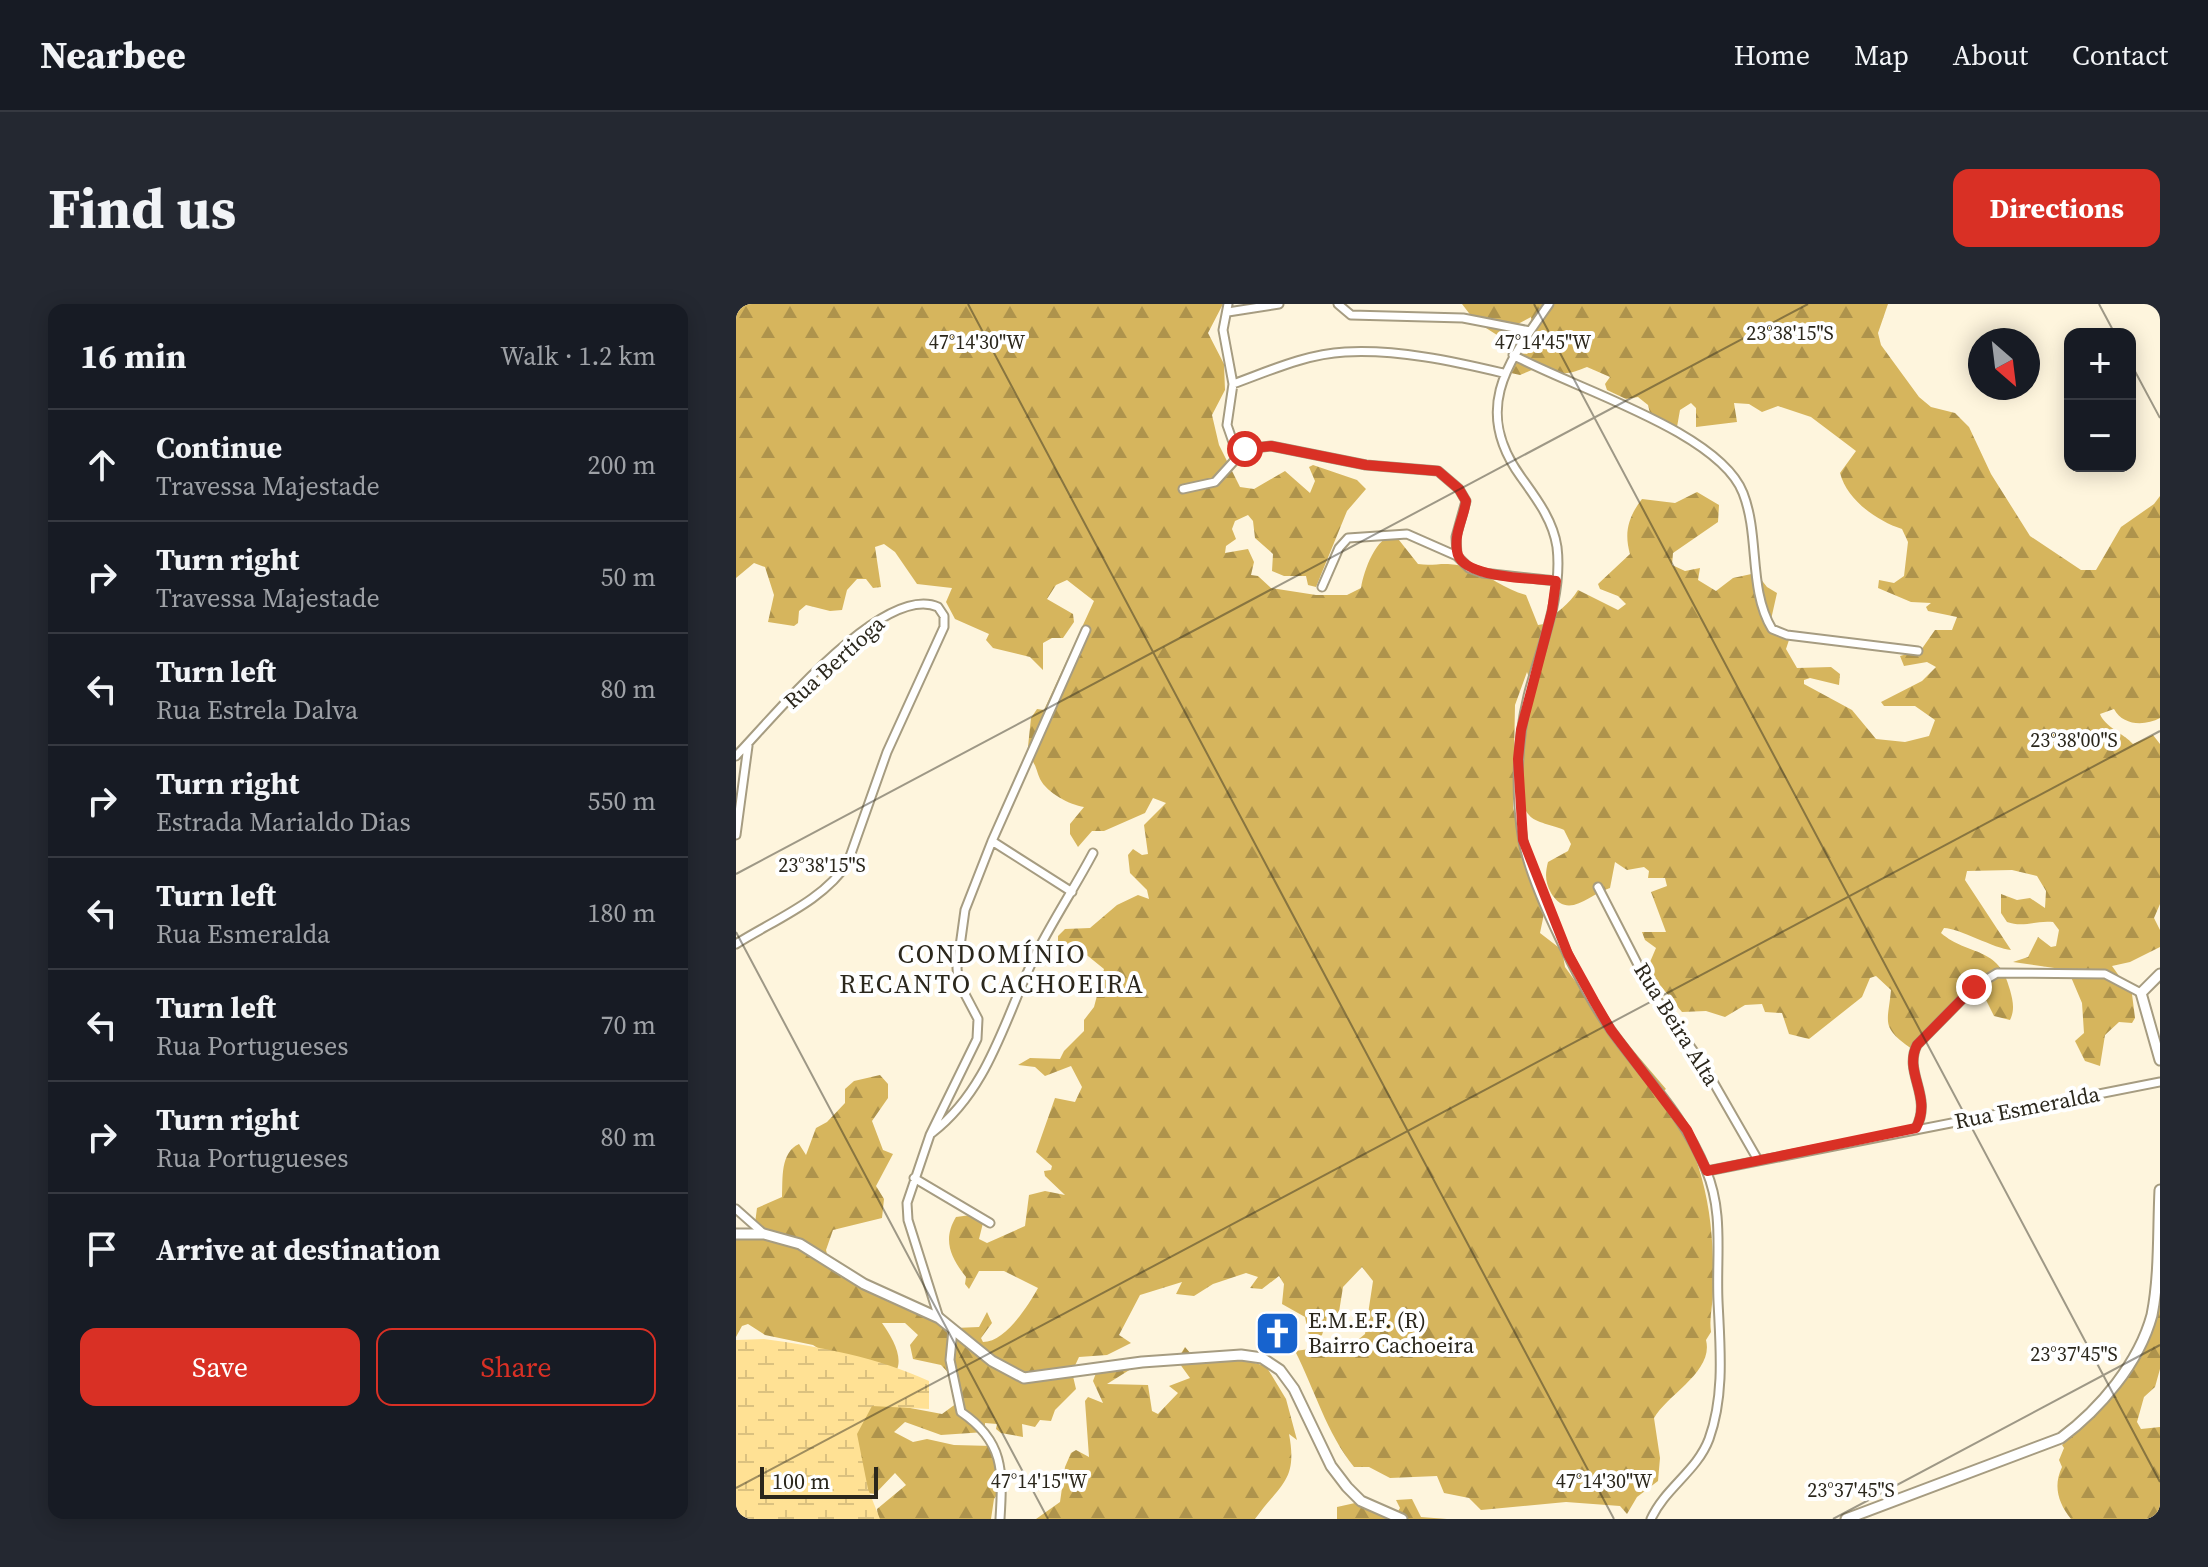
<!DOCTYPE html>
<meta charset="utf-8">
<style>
:root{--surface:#171b24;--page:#242831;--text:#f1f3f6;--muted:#9ea1a6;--line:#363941;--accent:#d93025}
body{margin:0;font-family:"Source Serif 4",serif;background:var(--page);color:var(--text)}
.controls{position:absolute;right:24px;top:24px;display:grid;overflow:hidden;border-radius:16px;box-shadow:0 4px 20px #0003}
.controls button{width:72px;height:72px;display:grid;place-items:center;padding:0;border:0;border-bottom:2px solid var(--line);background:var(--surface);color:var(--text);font:40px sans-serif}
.compass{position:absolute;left:1232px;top:24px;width:72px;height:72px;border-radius:50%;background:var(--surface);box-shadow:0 4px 20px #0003;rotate:152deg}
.scale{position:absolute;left:24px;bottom:20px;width:118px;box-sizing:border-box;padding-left:8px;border:4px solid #2b271c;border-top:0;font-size:22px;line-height:28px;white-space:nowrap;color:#2b271c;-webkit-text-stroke:6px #fff;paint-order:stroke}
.stop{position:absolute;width:24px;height:24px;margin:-18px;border:6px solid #d93025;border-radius:50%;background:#fff}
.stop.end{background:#d93025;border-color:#fff;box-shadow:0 2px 8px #0008}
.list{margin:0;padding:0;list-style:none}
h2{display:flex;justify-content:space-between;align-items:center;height:104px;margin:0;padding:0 32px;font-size:34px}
h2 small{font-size:26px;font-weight:400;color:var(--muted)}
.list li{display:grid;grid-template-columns:52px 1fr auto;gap:24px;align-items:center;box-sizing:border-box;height:112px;padding:0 32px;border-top:2px solid var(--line)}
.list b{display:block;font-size:30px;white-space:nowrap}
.list p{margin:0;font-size:26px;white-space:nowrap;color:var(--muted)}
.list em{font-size:26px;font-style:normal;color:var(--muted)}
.actions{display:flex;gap:16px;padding:24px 32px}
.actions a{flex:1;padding:18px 0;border:2px solid var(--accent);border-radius:16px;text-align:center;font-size:28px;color:var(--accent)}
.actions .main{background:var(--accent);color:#fff}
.icon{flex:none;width:44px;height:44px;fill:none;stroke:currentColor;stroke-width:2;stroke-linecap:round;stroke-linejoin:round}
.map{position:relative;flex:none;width:1424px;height:1215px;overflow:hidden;border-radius:16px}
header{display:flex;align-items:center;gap:48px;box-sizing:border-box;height:112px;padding:0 40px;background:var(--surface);border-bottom:2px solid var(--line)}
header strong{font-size:38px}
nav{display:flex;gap:44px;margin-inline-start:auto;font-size:28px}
.intro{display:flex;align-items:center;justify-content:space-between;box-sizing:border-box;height:192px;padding:0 48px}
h1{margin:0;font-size:56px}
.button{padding:20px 36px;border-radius:16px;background:var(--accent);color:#fff;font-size:28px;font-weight:700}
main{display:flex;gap:48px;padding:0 48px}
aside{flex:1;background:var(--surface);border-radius:16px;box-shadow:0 4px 20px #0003}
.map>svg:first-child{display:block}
</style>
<header>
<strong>Nearbee</strong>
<nav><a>Home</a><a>Map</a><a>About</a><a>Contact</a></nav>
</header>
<div class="intro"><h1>Find us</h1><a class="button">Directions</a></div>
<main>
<aside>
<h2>16 min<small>Walk · 1.2 km</small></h2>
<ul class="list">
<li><svg class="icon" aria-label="ahead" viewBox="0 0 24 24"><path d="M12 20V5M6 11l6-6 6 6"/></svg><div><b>Continue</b><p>Travessa Majestade</p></div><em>200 m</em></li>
<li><svg class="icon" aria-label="right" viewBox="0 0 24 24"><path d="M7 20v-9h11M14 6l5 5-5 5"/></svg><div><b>Turn right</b><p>Travessa Majestade</p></div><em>50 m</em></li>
<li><svg class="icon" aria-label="left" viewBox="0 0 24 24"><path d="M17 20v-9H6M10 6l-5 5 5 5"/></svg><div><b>Turn left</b><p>Rua Estrela Dalva</p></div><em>80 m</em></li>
<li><svg class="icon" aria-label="right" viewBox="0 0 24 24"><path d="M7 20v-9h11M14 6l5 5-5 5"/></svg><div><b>Turn right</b><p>Estrada Marialdo Dias</p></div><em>550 m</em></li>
<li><svg class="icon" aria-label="left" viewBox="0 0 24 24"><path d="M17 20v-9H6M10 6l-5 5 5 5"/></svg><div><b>Turn left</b><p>Rua Esmeralda</p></div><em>180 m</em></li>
<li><svg class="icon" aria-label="left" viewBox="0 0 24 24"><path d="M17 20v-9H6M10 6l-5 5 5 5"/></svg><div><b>Turn left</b><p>Rua Portugueses</p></div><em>70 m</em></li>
<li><svg class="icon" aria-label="right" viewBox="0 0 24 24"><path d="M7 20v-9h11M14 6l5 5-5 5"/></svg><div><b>Turn right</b><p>Rua Portugueses</p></div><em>80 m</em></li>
<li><svg class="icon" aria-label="arrive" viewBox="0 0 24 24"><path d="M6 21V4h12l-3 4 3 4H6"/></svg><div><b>Arrive at destination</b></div></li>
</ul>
<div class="actions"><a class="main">Save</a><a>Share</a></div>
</aside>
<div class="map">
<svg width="1424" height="1215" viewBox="0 0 1424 1215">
<defs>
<pattern id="forest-firs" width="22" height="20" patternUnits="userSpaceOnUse" patternTransform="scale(2)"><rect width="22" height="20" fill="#d6b55d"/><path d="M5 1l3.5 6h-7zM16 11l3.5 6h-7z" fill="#ae934c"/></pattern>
<pattern id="wetland-marsh" width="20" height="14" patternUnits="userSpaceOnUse" patternTransform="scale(2)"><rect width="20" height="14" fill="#ffe194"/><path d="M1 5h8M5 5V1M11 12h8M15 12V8" fill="none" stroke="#dbc17f"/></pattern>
</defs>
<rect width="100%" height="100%" fill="#fef5dd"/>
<path fill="url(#forest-firs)" d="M0,0h487l-15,29 16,31 1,26 -13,25 7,30 21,42 14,2 31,-18 25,22 5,-12 -6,-14 4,-2 44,15 9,9 -19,22 -31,76 -8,-2 -2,-9h-22l-12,-5 1,-17 -18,-16 -2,-17 -5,-6 -13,6 -3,8 4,10 -10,7 -1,7 23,-4 6,13 -3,13 7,1 13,12 45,7h31l14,-7c3,-18 15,-52 34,-53l23,29c18,3 27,-4 50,4 21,7 36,21 58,27l12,30 6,-1c12,-12 25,-19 34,-34l40,20 8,-6 -8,-8 -18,-7 -2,-5 32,-30c-6,-21 -2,-37 12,-55l33,4 22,-11 22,13 -1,17 -45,31 -1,12 13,6 15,-3 -2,12 18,11 17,-13 23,-5 11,14 10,6 -7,31 20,13 -4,12 11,19 34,-1 9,7 -1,11 -29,-7 -6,2v4l48,26 24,29 29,3 24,-6 6,-16 -20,-14h-31l-3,-4 41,-21 14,-14 -9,-5 -23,4 -4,-10 21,-6 14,-20h17l5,-13 -29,-6 -2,-4 5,-4 -20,-1 -33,-14 1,-8 15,3 10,-7 4,-34 -6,-13c-25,-8 -55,-29 -62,-56l16,-22 -45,-34 -33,-11 -16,6 -13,-8 -15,-1 3,19 -41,5v-19l-5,-5 -11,7 -3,17 -6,2 -20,-12 -3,-12 -10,-8 -12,2 -19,-9 -2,-6 5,-7 -23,-10c-18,7 -26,10 -43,-2l-24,10 -9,-2 -4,-11 2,-10 18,2 6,-6 -2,-31 -34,18 -22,-14 -13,-17h426l-10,29 3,12 38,52 12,10 24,6 14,14 22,47 39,62 51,34h15l25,-43 33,-23 6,-8v222c-15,8 -37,8 -46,-9l-14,5c4,12 24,20 33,30l20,-9 7,9v160l-6,14 6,12v17l-30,15 -18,4 20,28 3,24 -3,5 -13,-1 -14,13 -5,31 -15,-5 -10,-20 9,-8 -2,-30 -14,-33 -55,-8 15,-5 10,-20 13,10 5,-1 3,-16 -6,-8c-17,-2 -29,6 -46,0l-6,-9v-19l16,6 13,-2 15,10 1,-17 -9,-15 -25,-6 -45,1 -2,9 46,70c-16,-1 -52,-22 -67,-22l-3,5c28,24 58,12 69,57 3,11 5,20 0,30l-16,-4 -14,-28c-18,-6 -54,46 -68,61 -32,-22 -24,-26 -21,-59l-15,-14 -6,2 -8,19 -53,42 -20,-5 -7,-21 -17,-1 -3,-8 -17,1 -20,12 -19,-6 -24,1 -35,-43 9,-21 -11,-8 -3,-8h24l-15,-40 16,-6 -2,-8h-17l1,-7 -5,-4 -17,3 -12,-8 -5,26c-21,6 -42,33 -59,5 -6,-11 -6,-19 -3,-31l20,-11 3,-7 -7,-14c-10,-5 -29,-7 -35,-15 -22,-24 8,-121 -2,-143l-12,33 -2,103 13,44 17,38 2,19 -5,24 22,17 3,17 52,72 9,3 40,47 -4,3c42,63 53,123 51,198 0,15 -4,27 -2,42l-5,8c8,31 -38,54 -52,78l6,40 -2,23 -21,16 -10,17 -7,-8 -54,-4 -85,8 -12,-12 -25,-5 -7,-17 -47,2 -21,-11h-15c-28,-35 -39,-77 -59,-116l29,-4 18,6 23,-19 8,-53 -11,-14 -19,20 -4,25 -12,7 -5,16 -8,5 -5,-4 -4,-19 -23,-13 2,-20 -5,-8 -17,13 -12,-1 8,-11 -12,-4 -33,11 -19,12 -18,-2 6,-12 -42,13 -21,40 12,8 -24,12 -28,2 -7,15 4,17 -21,21 -4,11 -11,-1 -5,7 -13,-3 1,13 -22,-4 -5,-4 1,-5 -12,-1v9l-44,3 -36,-13 -11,10 19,10 14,-3 27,6 38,1 7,28 8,8 -13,17 -3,20h-113l-1,-10 29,-24 -11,-12 -20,21 -8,-1 -21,-48 22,-45 74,14 15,-11v-21l-16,-17 -28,-6 -3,-14 8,-10 -13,-12h-23c10,14 22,34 14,49l-64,-15 -19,-12 -48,-10 -17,-11 -6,2 -6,11v-103l18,-3 3,-23 25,-11c1,-19 -2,-44 17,-53l7,11 10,-27 11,-6 18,-19v-14l9,-8 26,-6 8,9v14l-16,23 11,29 10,4 -17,32 8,13 -2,19 -49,12 -7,20 2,8 20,9 36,26 49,15 22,20 24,-1 8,-15 5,11 -11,15 2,4c22,0 45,-36 55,-54l-34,-17h-25l-10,18 -4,-5 1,-7c-15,-19 -24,-37 -10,-60l15,-2 12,8 -4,16 8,4 38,-17 4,-31 16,-4 20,4 -20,-19 -1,-5 7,-1 1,-4 -16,-14 19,-54 20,4 7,-15 -11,-21 -26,10 -10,-9 -17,-2 12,-7 30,1 4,-8 20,-20v-11l10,-13 10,-38 -21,-17 -25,-11v-5l7,-7 25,-1 27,-23 21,-10 11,4 -2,-9 -17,-17 -2,-18 5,-6 9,6 6,-1 -4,-29 22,-22 -13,-5 -8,15 -41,18h-12l-14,16 -8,-13v-10l14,-17c-14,-2 -37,-14 -44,-28 -4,-9 -4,-17 -13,-23l4,-38 6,-9 7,1 50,-109 -27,-21 -11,5 -9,14 26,15 1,8 -11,16h-11l-9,5v27l-13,-13 -37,-9 -7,-8 3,-6 -34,-15 -9,-17 6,-14 -35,-4 -22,-32 -11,-8 -9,3 6,40 -8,1 -7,-9h-9l-10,11 -5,20 -12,1 -24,-6 -7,6 -1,12 -4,3 -26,-4 6,-27 -9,-28 -11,-4 -18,15z
M1424,1002v63l-5,18 -11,10 -7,25 4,7 19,-2v92h-89c-13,-16 -18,-33 -9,-52l-3,-7 5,-12 -2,-3c44,-39 79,-83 98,-139z
M449,1043l13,15 45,-2 23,6 20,33 11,41 -8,-6c9,47 -9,50 -34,85h-219l24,-17 5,-35 6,-14 5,-3 13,7 -4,-56 3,-4 15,6 -10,-22 3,-8 23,-14h13l-1,10 -24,15 41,1 4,26 6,3 20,-21 -9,-7 21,-8 -13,-18z
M676,1195l9,18 26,2h-110v-12l27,-6 33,12 3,-5 -4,-8z"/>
<path fill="url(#wetland-marsh)" d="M28,1035c57,8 113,18 165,42v28l-57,-3 -15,28 11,55 12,30h-144v-179z"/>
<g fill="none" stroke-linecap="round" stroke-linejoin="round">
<defs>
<path id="minor" d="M492,0l-5,26 10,54 -6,41 7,20 11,4
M602,0l13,11 112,3 67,13
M813,0c-40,57 -78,104 -28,173 15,21 32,43 36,70 6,50 -17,101 -29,149 -11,46 -13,98 -5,145 9,48 61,152 90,192 33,45 72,84 93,137 18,42 10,86 12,131 2,45 7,94 -9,138 -12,32 -44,49 -58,80
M492,8l51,-8
M777,51c57,32 206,76 230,138 17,43 5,96 29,136l15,6 131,16
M497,80c36,-13 73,-30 112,-32 51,-3 108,9 158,21
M447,185l32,-7 30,-33 26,-3 95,19 72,6 21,18 7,12 -10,36 1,19
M586,283l17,-39 9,-10 59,-4 50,22 12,12 14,5 73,8
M0,452c36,-37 147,-174 202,-149l6,9v11l-57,125 -39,110c-23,38 -76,59 -112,82
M0,531l12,-89
M256,537l80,51
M862,583l55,107 51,72 54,94
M1180,824c17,-32 -13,-55 1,-83l57,-58 23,-14 108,1 36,19
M196,829c56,-43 72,-112 101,-173 18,-37 41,-71 60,-107
M971,867l453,-89
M178,874l76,45
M0,905l28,25
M203,1014l-31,-98 -1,-17 23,-68 47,-96 1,-20 -20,-38 -1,-13 8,-58 27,-69 94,-211
M217,1025l-3,31 11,52c43,29 42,59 39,107"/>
<path id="tertiary" d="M1424,670l-19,19 19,67
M0,930h28l36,10 64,40 75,34 53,43 32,17 118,-16 99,-7 21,3 18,12 14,19 37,77 16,21 14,14 41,18
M1110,1215l215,-81c39,-29 78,-75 91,-123 8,-40 6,-85 8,-125"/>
</defs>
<use href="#minor" stroke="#a69c81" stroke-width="11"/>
<use href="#tertiary" stroke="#a69c81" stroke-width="13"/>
<use href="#minor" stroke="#fff" stroke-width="7"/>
<use href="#tertiary" stroke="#fff" stroke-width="9"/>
</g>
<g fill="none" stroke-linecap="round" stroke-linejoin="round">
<path stroke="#d93025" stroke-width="10" d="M509,145l26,-3 95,19 72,6 21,18 7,12c-2,17 -12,31 -9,50 3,28 76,27 99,30l-4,30 -31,119 -3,29 5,81 45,114 26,47 17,29 76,100 20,41 209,-43c17,-32 -13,-55 1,-83l57,-58"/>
</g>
<path fill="none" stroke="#2b271c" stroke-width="2" stroke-opacity="0.45" d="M232,0l646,1215M798,0l626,1178M1363,0l16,30M1394,58l30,56M0,570l1072,-570M0,628l312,587M0,1184l1424,-757M1097,1215l327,-174"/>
<defs>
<symbol id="church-square" viewBox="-11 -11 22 22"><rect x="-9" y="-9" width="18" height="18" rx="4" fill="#1763ce" stroke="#fff"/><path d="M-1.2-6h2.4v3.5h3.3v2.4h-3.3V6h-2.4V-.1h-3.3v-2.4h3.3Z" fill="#fff"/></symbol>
</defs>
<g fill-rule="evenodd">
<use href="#church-square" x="516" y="1004" width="51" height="51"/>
</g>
<g text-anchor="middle" stroke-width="8" stroke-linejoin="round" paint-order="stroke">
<g font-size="22" fill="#2b271c" stroke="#fff">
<text transform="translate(98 358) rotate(-42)" y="8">Rua Bertioga</text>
<text transform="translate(941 720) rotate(58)" y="8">Rua Beira Alta</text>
<text transform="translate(1291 803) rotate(-11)" y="8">Rua Esmeralda</text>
</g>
<g font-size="22" fill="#2b271c" stroke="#fff" text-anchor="start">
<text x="572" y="1024">E.M.E.F. (R)<tspan x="572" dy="25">Bairro Cachoeira</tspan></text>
</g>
<g font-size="26" letter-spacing="2" fill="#2b271c" stroke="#fff">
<text x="256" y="659">CONDOMÍNIO<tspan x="256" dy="30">RECANTO CACHOEIRA</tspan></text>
</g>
</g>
<g font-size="20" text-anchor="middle" fill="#2b271c" stroke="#fff" stroke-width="8" stroke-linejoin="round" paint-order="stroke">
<text x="1054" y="36">23°38'15"S</text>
<text x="241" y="45">47°14'30"W</text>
<text x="807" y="45">47°14'45"W</text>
<text x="1338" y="443">23°38'00"S</text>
<text x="86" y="568">23°38'15"S</text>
<text x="1338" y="1057">23°37'45"S</text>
<text x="303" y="1184">47°14'15"W</text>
<text x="868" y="1184">47°14'30"W</text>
<text x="1115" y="1193">23°37'45"S</text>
</g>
</svg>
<div class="controls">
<button>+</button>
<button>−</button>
</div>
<svg class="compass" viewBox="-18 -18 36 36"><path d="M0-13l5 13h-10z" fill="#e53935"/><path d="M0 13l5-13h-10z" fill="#9ea1a6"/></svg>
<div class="scale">100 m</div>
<div class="stop" style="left:509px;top:145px"></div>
<div class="stop end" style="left:1238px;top:683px"></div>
</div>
</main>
